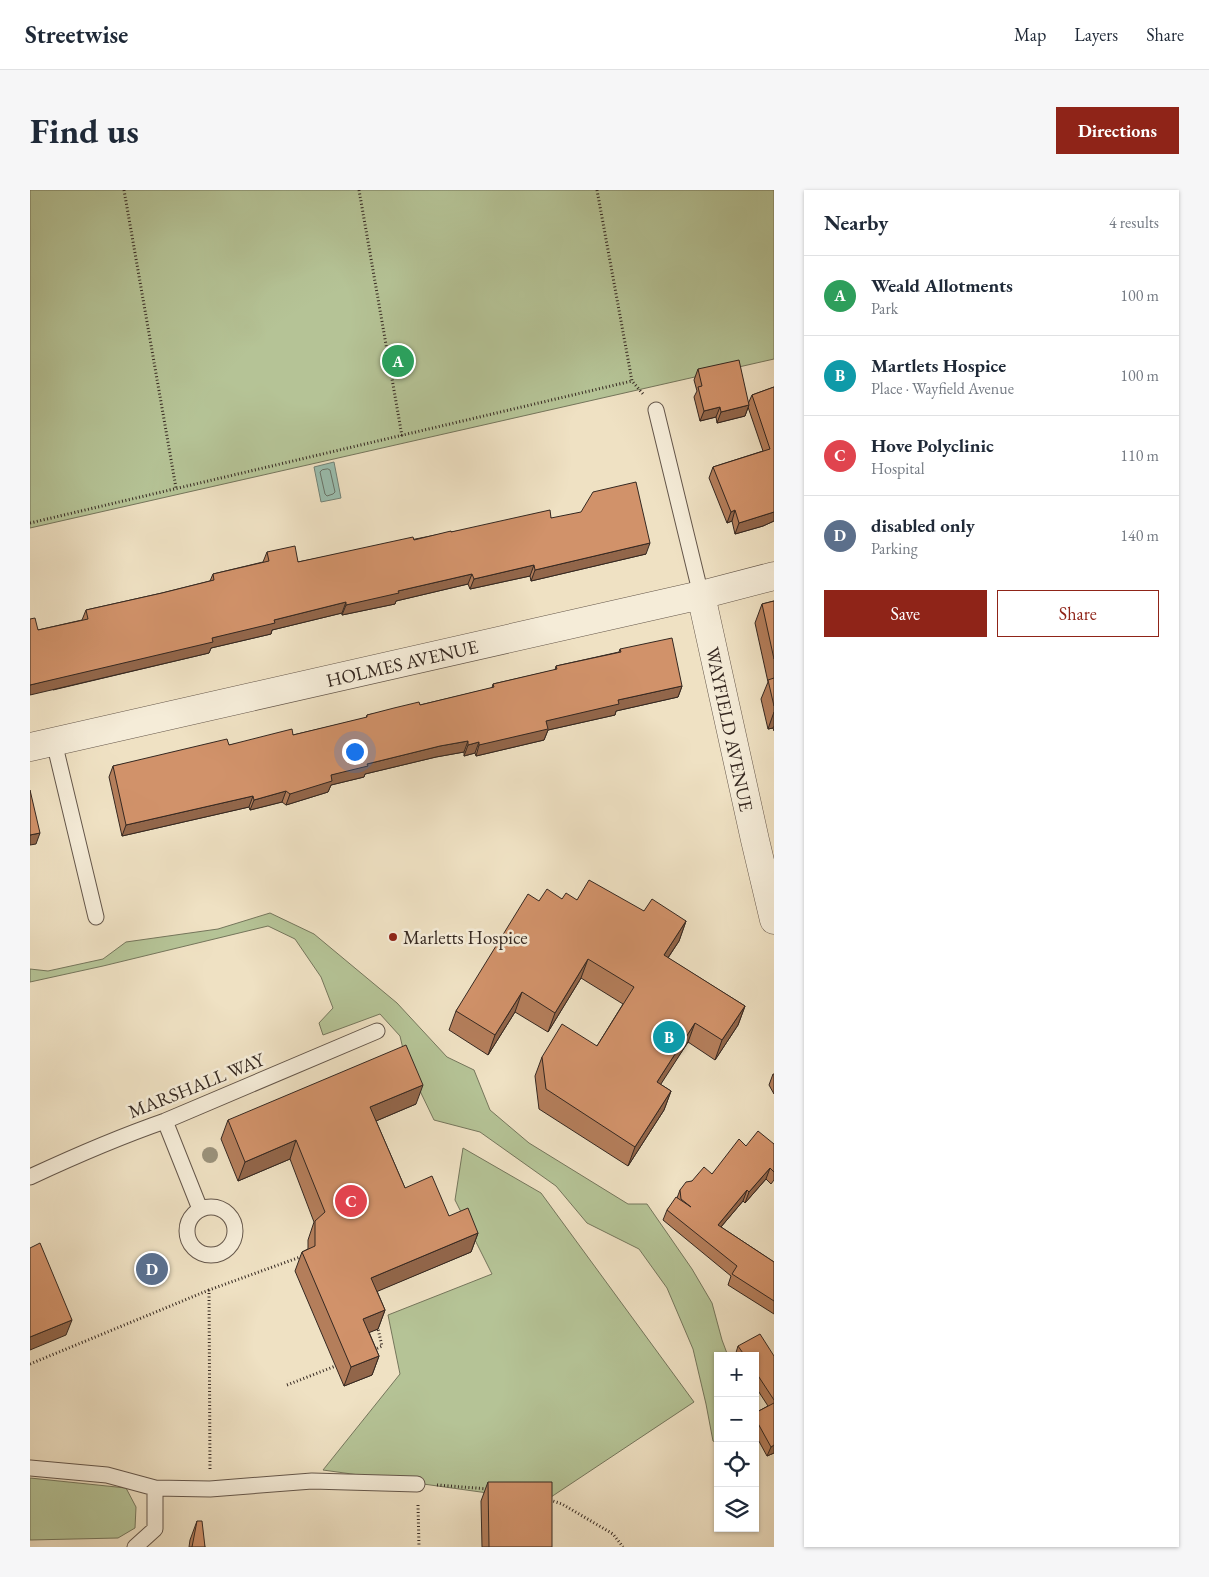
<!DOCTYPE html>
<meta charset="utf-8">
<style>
:root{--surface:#fff;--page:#f6f6f7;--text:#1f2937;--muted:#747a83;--line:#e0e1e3;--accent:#8f2418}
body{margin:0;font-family:"EB Garamond",serif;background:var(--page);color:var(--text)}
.controls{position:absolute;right:15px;bottom:15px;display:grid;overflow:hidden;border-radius:0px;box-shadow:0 1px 4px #0004}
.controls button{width:45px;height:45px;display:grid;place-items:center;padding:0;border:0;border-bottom:1px solid var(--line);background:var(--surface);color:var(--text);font:25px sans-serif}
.you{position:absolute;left:324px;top:561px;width:18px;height:18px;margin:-12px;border:4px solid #fff;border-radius:50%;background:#1a73e8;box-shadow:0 0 0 8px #1a73e833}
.badge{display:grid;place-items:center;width:32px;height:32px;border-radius:50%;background:var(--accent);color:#fff;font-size:16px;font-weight:700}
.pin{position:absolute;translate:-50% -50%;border:2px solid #fff;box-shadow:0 1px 5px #0006}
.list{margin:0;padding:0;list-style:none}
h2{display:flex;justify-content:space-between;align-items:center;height:65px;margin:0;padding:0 20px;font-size:21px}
h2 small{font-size:16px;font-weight:400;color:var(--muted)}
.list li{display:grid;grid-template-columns:32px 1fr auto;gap:15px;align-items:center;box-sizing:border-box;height:80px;padding:0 20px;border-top:1px solid var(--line)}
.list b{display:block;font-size:19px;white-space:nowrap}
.list p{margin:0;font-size:16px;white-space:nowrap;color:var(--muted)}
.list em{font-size:16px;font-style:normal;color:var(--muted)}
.actions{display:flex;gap:10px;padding:15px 20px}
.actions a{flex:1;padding:11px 0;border:1px solid var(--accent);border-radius:0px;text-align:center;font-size:18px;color:var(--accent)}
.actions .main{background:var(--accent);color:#fff}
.icon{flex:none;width:28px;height:28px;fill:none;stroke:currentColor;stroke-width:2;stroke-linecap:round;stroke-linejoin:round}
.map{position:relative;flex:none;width:744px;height:1357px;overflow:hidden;border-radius:0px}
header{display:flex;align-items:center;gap:30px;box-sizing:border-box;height:70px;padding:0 25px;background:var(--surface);border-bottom:1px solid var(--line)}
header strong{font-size:24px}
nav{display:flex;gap:28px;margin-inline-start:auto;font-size:18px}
.intro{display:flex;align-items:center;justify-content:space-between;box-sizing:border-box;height:120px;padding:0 30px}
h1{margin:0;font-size:35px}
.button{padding:12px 22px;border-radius:0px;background:var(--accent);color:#fff;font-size:18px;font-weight:700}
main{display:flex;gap:30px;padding:0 30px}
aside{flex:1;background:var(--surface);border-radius:0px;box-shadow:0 1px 4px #0004}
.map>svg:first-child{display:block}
</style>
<header>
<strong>Streetwise</strong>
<nav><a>Map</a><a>Layers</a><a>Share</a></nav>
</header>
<div class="intro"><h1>Find us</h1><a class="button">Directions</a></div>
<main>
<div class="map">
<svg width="744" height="1357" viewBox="0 0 744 1357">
<rect width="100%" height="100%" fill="#efe1c3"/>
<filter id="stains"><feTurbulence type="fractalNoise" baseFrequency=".004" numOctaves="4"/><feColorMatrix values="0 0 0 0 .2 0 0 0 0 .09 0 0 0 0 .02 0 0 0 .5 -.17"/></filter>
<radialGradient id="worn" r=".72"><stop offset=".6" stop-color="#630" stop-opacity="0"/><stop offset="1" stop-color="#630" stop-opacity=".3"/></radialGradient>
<path fill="#b5c396" stroke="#75765c" d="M0,0h744v169l-744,169z
M240,723l44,21 83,69 50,54 27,13 16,40 39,33 99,61h19l45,65 20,34 10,37 6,16h-10v87l-5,-2 -7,-37 -13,-55 -26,-61 -28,-39 -52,-26 -31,-37 -76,-54 -46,-12 -28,-58 -6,-26 -20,-22 -57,21 -4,-12 14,-15 -12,-31 -26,-38 -27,-13 -165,40 -73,16v-13l18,2 55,-12 23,-17 92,-13z
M433,958l78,45 153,209 -149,99 -222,-31 77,-96 -12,-59 104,-41 -37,-74z
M0,1288l96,10 10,19 -1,21 -17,10 -88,2z"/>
<path fill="#9abeaf" stroke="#728276" d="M304,272l7,36 -20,4 -7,-35z"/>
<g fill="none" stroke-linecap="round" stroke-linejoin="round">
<path stroke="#687368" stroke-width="1" d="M298,279l2,1 5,22 -2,2 -6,2 -2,-2 -5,-22 2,-2z"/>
<defs>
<path id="lane" d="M626,220l45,185
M24,552l42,175
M135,931l35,88
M0,987c45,-21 89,-40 135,-56l212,-90
M157 1041a24 24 0 1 1 48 0a24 24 0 1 1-48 0Z
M0,1278l77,7 48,13 55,1 102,-8 105,3
M105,1357l20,-18v-41"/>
<path id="street" d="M671,405l54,245 19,80
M0,557l671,-152 73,-19"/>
</defs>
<use href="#lane" stroke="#64564a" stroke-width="17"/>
<use href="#street" stroke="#64564a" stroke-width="29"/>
<path stroke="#352821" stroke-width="3" stroke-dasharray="1 2.5" stroke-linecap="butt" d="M94,0l52,298
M329,0l43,246
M567,0l35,191 11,13
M0,333l602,-142
M344,1160l8,-4 -4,-17
M0,1174l179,-74
M257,1195l51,-20
M180,1279l-1,-179 94,-34
M407,1295l51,4
M520,1310l12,4 51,30 10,13
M388,1315l1,42"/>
<use href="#lane" stroke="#f5ecd8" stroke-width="15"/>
<use href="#street" stroke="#f5ecd8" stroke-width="28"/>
</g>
<circle fill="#9a917a" cx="180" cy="965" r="8"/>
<path fill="#b47e5b" stroke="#352821" d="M668,179l50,35 4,-9 22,-8v134l-11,5 -28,8 -3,-13 -5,2 -18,-45 4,-11 50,-16 -15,-44 -3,9 -28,7 -1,-6 -16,4 -6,-24 3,-6 -3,-11z
M521,328l95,36 -115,27 -1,-5 -60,13 -2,-5 -72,17 -1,3 -53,11v-2l-70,17 -1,4 -60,14 -2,5 -156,37 -15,-60 44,-10 4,-10 76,-17 48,-12 3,-7 50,-12 4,-10 31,10 153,-30z
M744,411v130l-1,-3 -5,1 -7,-30 7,-17 -13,-59 7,-19z
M590,459l62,37 -4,11 -62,14 -1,4 -67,15 -4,10 -68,16 -1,-3 -11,3v-4l-28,5 -71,17 -1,3 -33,8 -3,7 -42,13 -4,-3 -32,8 -1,-3 -127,29 -13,-59 4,-11 116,-21 64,-10 73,-17 1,-3 53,-10 72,-17 1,-4 62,-14 1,-4 63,-14z
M532,709l15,1 67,11 42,10 -7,20 -11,17 77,48 -7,19 -23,35 -27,-18 -28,42 11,7 -7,19 -36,56 -89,-57 -4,-33 7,-19 55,-11 26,-42 -42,-26 -33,54 -33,-20 -27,43 -39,-25 7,-19 83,-110z
M743,884h1v20l-5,-9z
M386,914l-40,17 29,67 44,28 29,17 -7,19 -94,39 8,19 -7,19 -9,3 10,24 -7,19 -28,11 -49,-115 7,-19 6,-3v-9l6,-18 -24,-63 -52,22 -17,-42 7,-19z
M744,954v36l-3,4 -5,-5 -21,24 -2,-2 -22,26 53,35v52l-46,-29 3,-9 -68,-56 4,-10 10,-12 3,-8 12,-9 20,-7 34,-28z
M708,1156l36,10v97l-7,3 -12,-22v-21l13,-7 -13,-20v-30h-20z
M458,1292l64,65h-70l-1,-46z
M167,1331l8,26h-16l1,-7z"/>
<path fill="#92664a" stroke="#352821" d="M719,215l-4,11 -28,7 4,-11z
M690,217l-4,10 -16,4 4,-10z
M705,320l-3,11 -5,2 4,-11z
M744,322v9l-11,5 -28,8 4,-11z
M620,353l-4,11 -115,27 4,-11z
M504,375l-4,11 -60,13 4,-10z
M442,384l-4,10 -72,17 -1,3 -53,11 4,-10 52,-14z
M316,412l-4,11 -70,17 -1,4 -60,14 -2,5 -179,42v-10l182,-47 62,-18z
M652,496l-4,11 -62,14 -1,4 -67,15 -4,10 -68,16 3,-11 67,-24 72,-21z
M744,522v14l-1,2 -5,1z
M438,551l-4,11 -28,5 -71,17 -1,3 -33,8 -3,7 -42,13 4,-11 41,-19 36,-11 73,-18z
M449,552l-4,11 -11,3 4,-11z
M256,601l-4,11 -32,8 4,-10z
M223,606l-4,11 -127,29 4,-11z
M10,643l-4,11 -6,1v-10z
M656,731l-7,20 -22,33 7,-19z
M558,769l-7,19 -33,54 7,-19z
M492,802l-7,20 -27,43 7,-20z
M715,816l-7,19 -23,35 7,-20z
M665,833l-7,19 -38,59 7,-19z
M393,895l-7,19 -52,22 6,-19z
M641,901l-7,19 -36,56 7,-19z
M266,950l-6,19 -52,22 7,-19z
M740,978l-4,11 -21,24 4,-11z
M717,1000l-4,11 -29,34 4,-10z
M448,1043l-7,19 -107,45 7,-19z
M355,1120l-7,19 -22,9 7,-19z
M42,1130l-6,15 -36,15v-13z
M349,1166l-7,19 -28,11 7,-19z
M744,1255v8l-7,3 4,-9z"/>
<path fill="#d1926a" stroke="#352821" d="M709,170l10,45 -28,7 -1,-5 -16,4 -6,-24 4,-1 -4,-17z
M744,197v125l-35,11 -4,-13 -4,2 -18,-45 57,-18 -18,-54z
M606,292l14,61 -115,27 -1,-5 -60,14 -2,-5 -74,17 1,2 -53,12v-3l-72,18 1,3 -63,15 1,4 -183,43v-66l5,-1 3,12 50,-11 -2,-9 76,-17 52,-13 -1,-6 56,-13 -2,-9 28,-6 3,16 115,-25 1,3 37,-9v1l99,-22 1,8 30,-6 12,-20z
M744,411v58l-12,-55z
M642,448l10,48 -64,14 1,4 -73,17 2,8 -69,16v-3l-11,3v-4l-28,5 -73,18 1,2 -37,9 1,6 -42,13 -4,-3 -32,9 -1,-4 -127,29 -13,-59 114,-27 2,6 63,-16 1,6 74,-18v-2l27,-7 25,-6 1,3 74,-18 -1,-3 64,-15 -1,-3 65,-14 -1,-3z
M744,488v28l-6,-26z
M0,600l10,43 -10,2z
M559,690l55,31 8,-12 34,22 -22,34 81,51 -23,34 -27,-17 -38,59 14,9 -36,56 -89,-58 -4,-32 20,-33 35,22 37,-59 -46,-28 -33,54 -33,-21 -27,43 -39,-24 72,-117 11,7 8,-12 15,10 4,-6 11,7z
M376,855l17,40 -53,22 35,81 27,-12 17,40 19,-8 10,25 -107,45 14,32 -22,9 16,37 -28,11 -49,-115 13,-6v-25l10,-9 -29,-72 -51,22 -17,-42z
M728,941l16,13v28l-4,-4 -21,24 -2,-2 -29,35 56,37v39l-42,-27 5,-8 -70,-56 9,-13 15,10 -10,-8 -1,-9 6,-8 6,-1 12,-14 8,7 27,-35 7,7z
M10,1053l32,77 -42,17v-89z
M730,1144l14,22v44l-19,-29v-15h-10l-7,-10z
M744,1213v42l-3,2 -16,-29v-5z
M458,1292h64v65h-63z
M167,1331h5l3,26h-13z"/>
<circle fill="#8f2418" stroke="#f5ecd8" stroke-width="2" cx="363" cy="747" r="5"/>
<g text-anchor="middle" stroke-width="5" stroke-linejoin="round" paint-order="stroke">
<g font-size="19" fill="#352821" stroke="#f5ecd8">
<text transform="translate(372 473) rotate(-13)" y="7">HOLMES AVENUE</text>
<text transform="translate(700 539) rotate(78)" y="7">WAYFIELD AVENUE</text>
<text transform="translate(166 895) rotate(-22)" y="7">MARSHALL WAY</text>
</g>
<g font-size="19" fill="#352821" stroke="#f5ecd8" text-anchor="start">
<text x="373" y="754">Marletts Hospice</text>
</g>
</g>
<rect width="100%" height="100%" filter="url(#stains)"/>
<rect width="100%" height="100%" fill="url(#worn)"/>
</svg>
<div class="controls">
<button>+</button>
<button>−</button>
<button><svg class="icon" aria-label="locate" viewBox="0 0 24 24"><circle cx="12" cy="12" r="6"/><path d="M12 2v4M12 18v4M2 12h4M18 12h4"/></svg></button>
<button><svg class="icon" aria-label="layers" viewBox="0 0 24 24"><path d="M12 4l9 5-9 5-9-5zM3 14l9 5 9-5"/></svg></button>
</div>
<div class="you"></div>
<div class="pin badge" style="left:368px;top:171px;background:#2e9e5b">A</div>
<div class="pin badge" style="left:639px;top:847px;background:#0f9aa8">B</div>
<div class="pin badge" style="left:321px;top:1011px;background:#e0444e">C</div>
<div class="pin badge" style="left:122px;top:1079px;background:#5c6f8a">D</div>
</div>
<aside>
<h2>Nearby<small>4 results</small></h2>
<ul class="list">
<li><span class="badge" style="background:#2e9e5b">A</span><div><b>Weald Allotments</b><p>Park</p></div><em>100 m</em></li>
<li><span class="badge" style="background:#0f9aa8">B</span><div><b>Martlets Hospice</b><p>Place · Wayfield Avenue</p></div><em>100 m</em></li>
<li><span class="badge" style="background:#e0444e">C</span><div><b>Hove Polyclinic</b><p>Hospital</p></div><em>110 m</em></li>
<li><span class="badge" style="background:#5c6f8a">D</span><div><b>disabled only</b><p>Parking</p></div><em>140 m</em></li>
</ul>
<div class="actions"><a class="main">Save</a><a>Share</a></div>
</aside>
</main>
